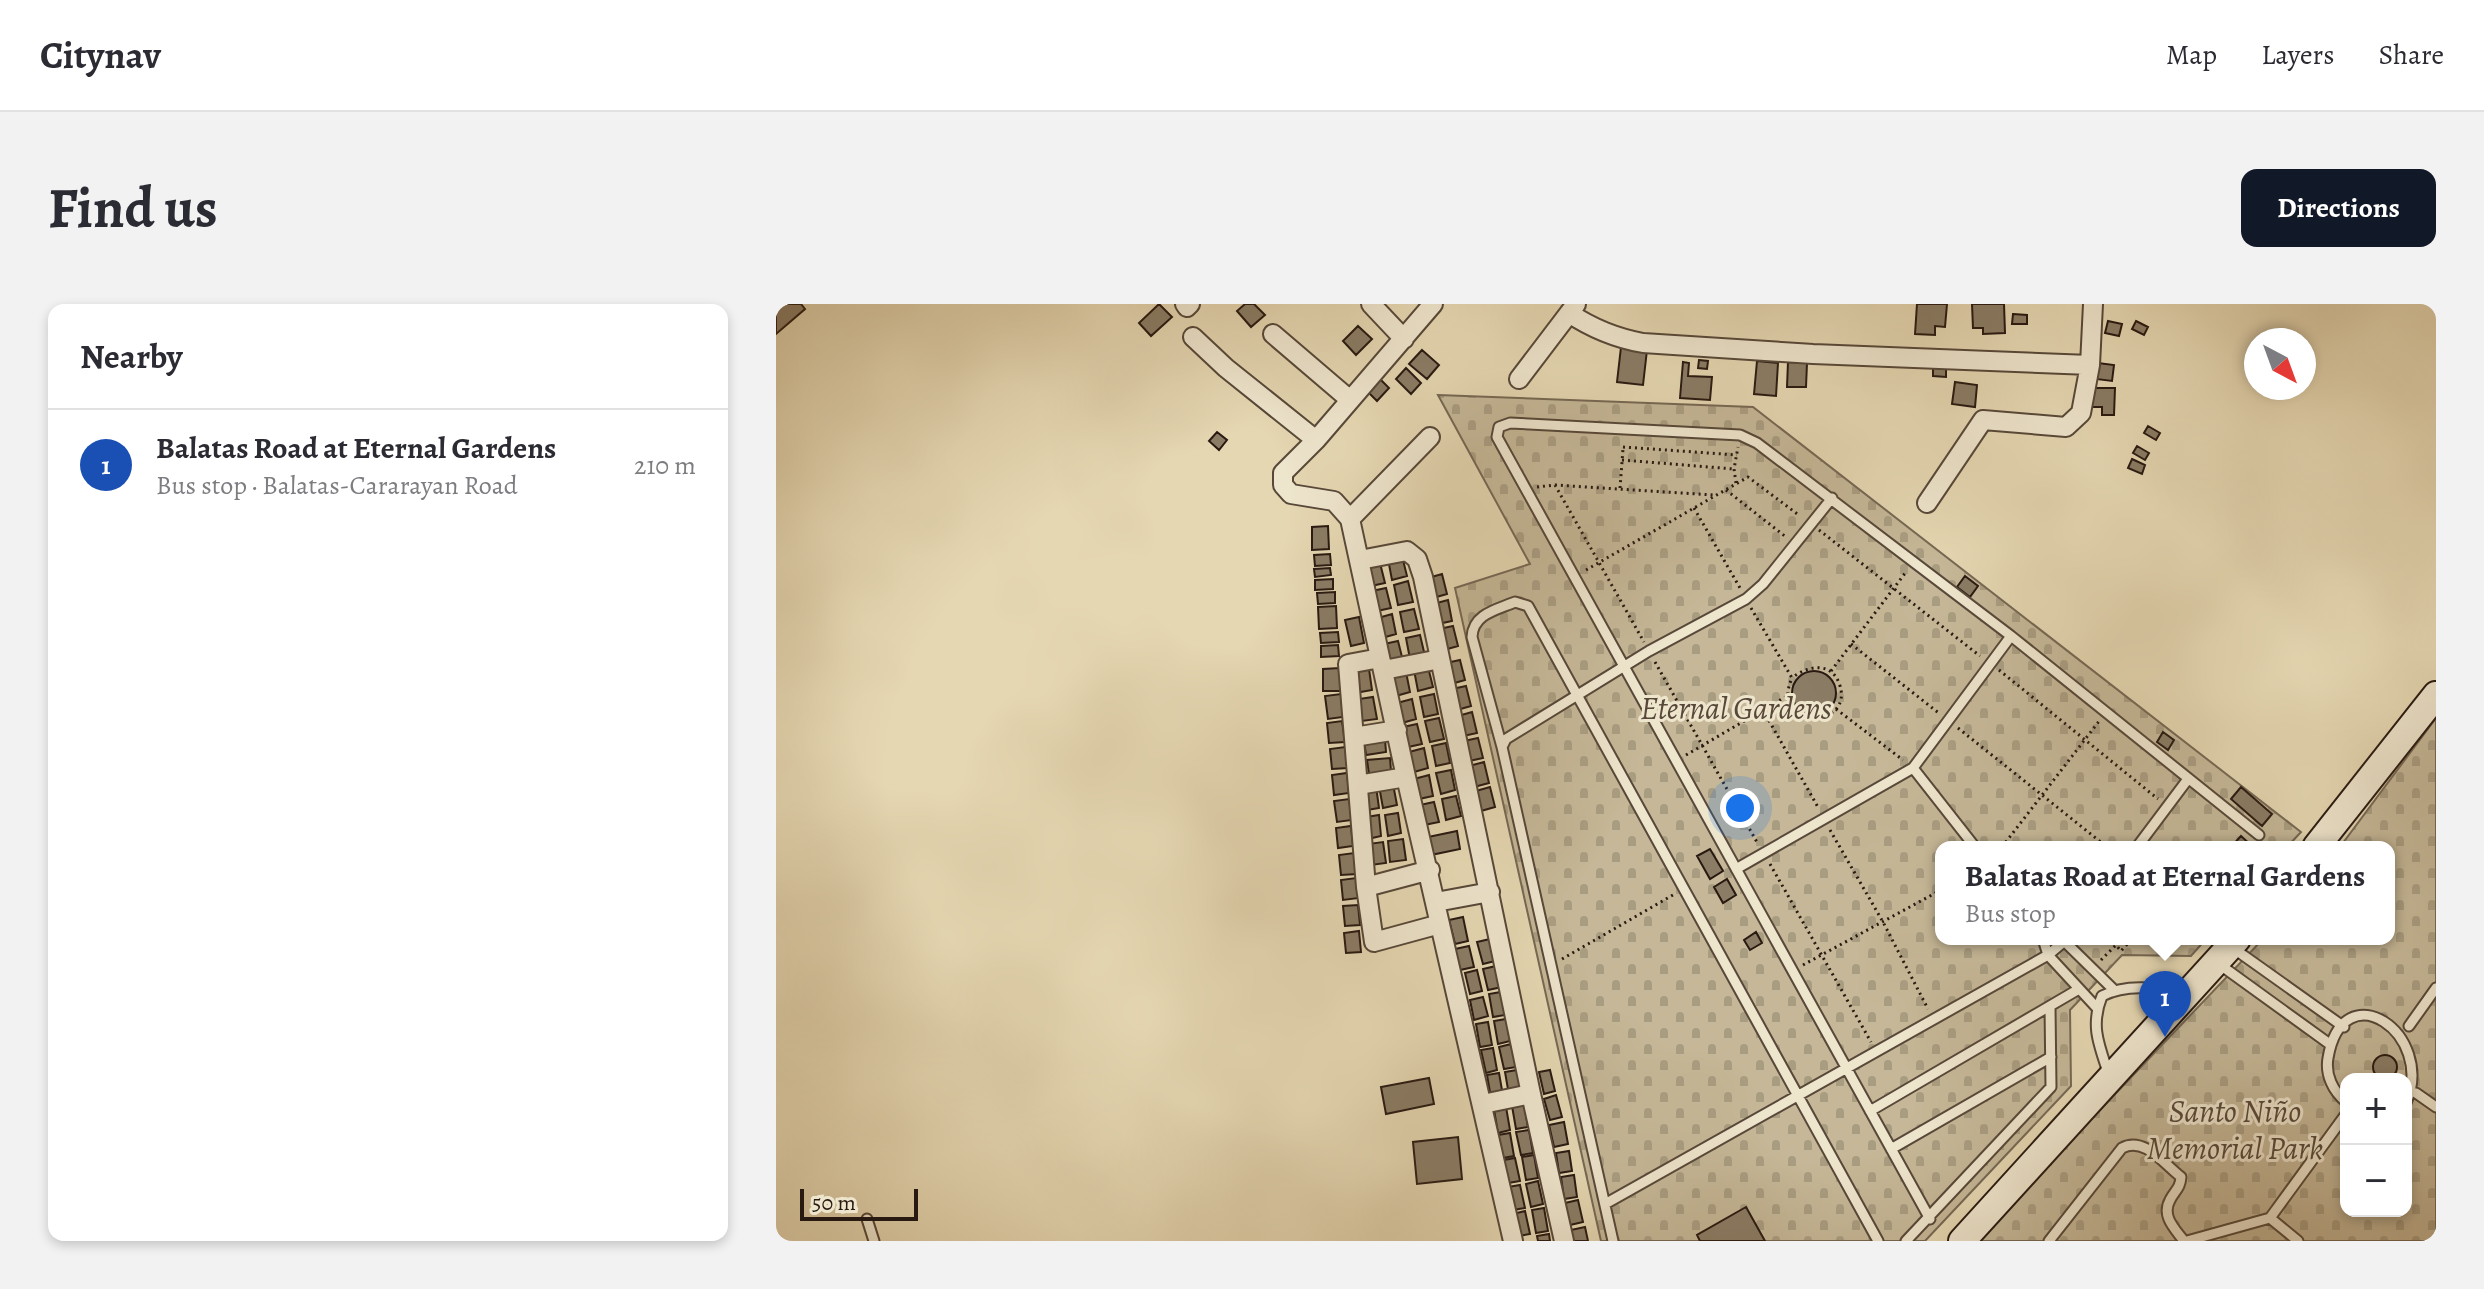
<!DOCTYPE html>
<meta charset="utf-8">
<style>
:root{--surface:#fff;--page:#f2f2f3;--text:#2b2b33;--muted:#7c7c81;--line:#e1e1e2;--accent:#111827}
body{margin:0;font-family:Alegreya,serif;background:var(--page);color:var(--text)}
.controls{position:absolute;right:24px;bottom:24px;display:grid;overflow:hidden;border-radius:16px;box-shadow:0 4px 12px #0003}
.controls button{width:72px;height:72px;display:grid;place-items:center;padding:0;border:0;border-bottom:2px solid var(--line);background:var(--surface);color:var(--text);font:40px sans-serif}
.compass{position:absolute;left:1468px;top:24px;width:72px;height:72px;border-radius:50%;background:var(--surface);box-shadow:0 4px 12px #0003;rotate:139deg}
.scale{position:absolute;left:24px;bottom:20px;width:118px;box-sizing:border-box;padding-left:8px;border:4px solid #281911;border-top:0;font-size:22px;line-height:28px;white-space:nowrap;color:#281911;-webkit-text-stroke:6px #eee5cd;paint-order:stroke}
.you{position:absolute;left:964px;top:504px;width:28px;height:28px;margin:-20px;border:6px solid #fff;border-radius:50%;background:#1a73e8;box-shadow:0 0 0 12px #1a73e833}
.badge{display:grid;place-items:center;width:52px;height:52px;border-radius:50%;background:var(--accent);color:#fff;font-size:26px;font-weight:700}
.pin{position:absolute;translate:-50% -66px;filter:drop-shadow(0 2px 4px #0008)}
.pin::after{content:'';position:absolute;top:42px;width:28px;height:24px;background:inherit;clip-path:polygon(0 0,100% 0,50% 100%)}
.popup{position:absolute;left:1159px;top:537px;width:460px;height:104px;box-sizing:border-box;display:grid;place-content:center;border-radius:16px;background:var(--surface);filter:drop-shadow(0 2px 6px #0005);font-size:26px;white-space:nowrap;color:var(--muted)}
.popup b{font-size:30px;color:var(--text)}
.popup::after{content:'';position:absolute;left:50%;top:100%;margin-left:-16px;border:16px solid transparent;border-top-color:var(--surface)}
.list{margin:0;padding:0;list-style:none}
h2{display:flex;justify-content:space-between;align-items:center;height:104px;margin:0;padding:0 32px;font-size:34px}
h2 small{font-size:26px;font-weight:400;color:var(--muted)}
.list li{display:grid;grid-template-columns:52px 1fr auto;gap:24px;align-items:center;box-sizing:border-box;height:112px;padding:0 32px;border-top:2px solid var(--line)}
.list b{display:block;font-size:30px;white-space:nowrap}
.list p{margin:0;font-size:26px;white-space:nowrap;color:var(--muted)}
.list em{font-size:26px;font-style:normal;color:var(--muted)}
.map{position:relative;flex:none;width:1660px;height:937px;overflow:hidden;border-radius:16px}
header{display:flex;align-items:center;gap:48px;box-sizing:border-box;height:112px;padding:0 40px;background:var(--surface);border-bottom:2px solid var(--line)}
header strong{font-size:38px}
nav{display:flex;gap:44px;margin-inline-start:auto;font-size:28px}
.intro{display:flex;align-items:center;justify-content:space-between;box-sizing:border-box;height:192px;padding:0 48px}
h1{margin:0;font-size:56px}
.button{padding:20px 36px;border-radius:16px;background:var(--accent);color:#fff;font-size:28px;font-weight:700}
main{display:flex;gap:48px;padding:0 48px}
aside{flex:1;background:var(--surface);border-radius:16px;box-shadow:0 4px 12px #0003}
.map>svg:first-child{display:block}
</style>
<header>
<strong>Citynav</strong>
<nav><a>Map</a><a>Layers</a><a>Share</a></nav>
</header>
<div class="intro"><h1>Find us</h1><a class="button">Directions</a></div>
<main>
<aside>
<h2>Nearby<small></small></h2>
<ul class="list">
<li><span class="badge" style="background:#1a4fb4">1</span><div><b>Balatas Road at Eternal Gardens</b><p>Bus stop · Balatas-Cararayan Road</p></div><em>210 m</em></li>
</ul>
</aside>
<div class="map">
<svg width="1660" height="937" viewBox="0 0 1660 937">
<defs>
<pattern id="cemetery-stones" width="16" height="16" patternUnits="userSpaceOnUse" patternTransform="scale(2)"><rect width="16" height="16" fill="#c5b797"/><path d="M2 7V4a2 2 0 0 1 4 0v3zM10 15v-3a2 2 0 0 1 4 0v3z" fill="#a99d81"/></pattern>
</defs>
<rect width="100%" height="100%" fill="#e5d7b2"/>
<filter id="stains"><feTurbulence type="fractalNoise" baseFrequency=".0025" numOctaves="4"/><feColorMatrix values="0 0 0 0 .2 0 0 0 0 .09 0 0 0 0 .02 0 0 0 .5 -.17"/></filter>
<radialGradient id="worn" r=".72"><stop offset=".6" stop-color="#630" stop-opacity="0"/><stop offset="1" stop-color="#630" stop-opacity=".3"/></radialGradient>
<path fill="url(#cemetery-stones)" stroke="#766854" stroke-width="2" fill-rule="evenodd" d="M662,91l315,12 548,425 -14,15h-346v92h265l-15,17 -69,-1 -52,55 1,76 -146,155h-324l-146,-653 75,-24z
M1660,414v523h-461l288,-302h126v-92h-49zM1570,775h60v132h-60z"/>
<path fill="#8a7c65" stroke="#281911" stroke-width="2" d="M0,0h25l4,5 -29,25z
M383,0l13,13 -21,19 -12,-13z
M469,0h9l11,11 -14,12 -14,-16z
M1141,0h30l-2,23 -10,-1v9l-20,-1z
M1196,0h32l1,29 -22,1v-6h-10z
M1237,10l14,1v9h-15z
M1332,17l14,3 -3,12 -14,-3z
M1360,17l12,6 -4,8 -12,-6z
M582,22l14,13 -16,16 -13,-14z
M845,43l26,3 -4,35 -26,-3z
M646,46l17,15 -12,14 -18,-15z
M923,56l9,1 -1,8 -9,-1z
M981,57l21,2 -2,33 -22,-2z
M907,58l6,1 -1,13 24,1 -2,23 -30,-2z
M1012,58l19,1 -1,24h-19z
M1322,59l16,2 -2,16 -16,-2z
M1157,62h13v11l-13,-1z
M630,64l15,15 -10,11 -15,-15z
M601,72l12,12 -12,13 -12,-12z
M1179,78l22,3 -2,22 -23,-3z
M1316,84h23l-1,27h-12v-8h-11z
M1372,122l12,7 -4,7 -12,-7z
M441,128l10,8 -8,10 -10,-9z
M1361,142l12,7 -4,7 -12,-7z
M1356,155l13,6 -3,9 -14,-6z
M552,222l1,23 -17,1v-23z
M554,250l1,11 -16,1 -1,-11z
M626,252l5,20 -15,4 -4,-21z
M604,259l5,20 -14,3 -5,-20z
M554,264l1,7 -16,2 -1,-8z
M666,270l5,20 -14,4 -5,-20z
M1189,272l13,10 -8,11 -13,-10z
M557,275v10l-18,1v-10z
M632,277l5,21 -15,3 -4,-20z
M610,284l5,20 -14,3 -5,-20z
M559,288v11l-17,1 -1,-11z
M672,296l4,21 -14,3 -5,-20z
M560,302l1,22 -18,1 -1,-22z
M638,305l5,20 -15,3 -4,-20z
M616,310l4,20 -14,4 -4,-20z
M583,313l5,26 -13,3 -6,-26z
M677,322l5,20 -14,4 -5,-21z
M562,328l1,10 -18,1 -1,-10z
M644,331l5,21 -15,3 -4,-21z
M622,337l5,20 -15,3 -4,-20z
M562,341l1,11 -18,1v-11z
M684,356l5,20 -14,4 -5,-21z
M652,363l5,20 -15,4 -4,-21z
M564,364v23h-17v-22z
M593,365l3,21 -17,3 -3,-22z
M1016 389a22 22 0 1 1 44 0a22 22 0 1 1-44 0Z
M630,368l4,20 -14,4 -4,-20z
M690,382l5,20 -14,4 -5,-21z
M565,390l2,23 -15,2 -3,-23z
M658,390l4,20 -14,3 -4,-20z
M597,393l4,22 -15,2 -3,-22z
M636,395l4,20 -14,4 -5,-20z
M696,408l5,21 -14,3 -5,-20z
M663,414l5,21 -14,3 -5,-21z
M566,417l3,21 -16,1 -2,-20z
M641,420l5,20 -14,3 -5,-20z
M1387,428l11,8 -6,10 -11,-8z
M702,434l5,20 -14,3 -5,-20z
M609,435l1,13 -20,3 -2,-14z
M670,439l4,20 -14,3 -4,-20z
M569,443l3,21 -16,1 -2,-20z
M648,444l4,20 -14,4 -5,-20z
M614,454l1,13 -22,3 -2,-14z
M708,458l5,21 -15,4 -5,-21z
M675,466l4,20 -14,4 -5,-21z
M571,469l2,20 -15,2 -2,-20z
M653,471l4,21 -14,3 -5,-20z
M617,480l4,21 -14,3 -4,-22z
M600,482l3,22 -12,2 -3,-22z
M714,483l5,20 -14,4 -5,-20z
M1465,483l31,27 -10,12 -31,-27z
M680,492l5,20 -15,4 -4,-21z
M573,495l3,21 -15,2 -3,-21z
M658,498l5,20 -15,3 -4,-20z
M622,509l3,20 -13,3 -3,-21z
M603,511l2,21 -13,3 -2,-22z
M575,522l2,20 -15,2 -2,-20z
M681,527l3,18 -29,6 -3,-18z
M1465,532l12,11h-22z
M627,535l3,21 -16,2 -2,-21z
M607,538l3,21 -15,2 -3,-21z
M934,545l13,22 -13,8 -13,-23z
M578,549l3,21 -16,1 -2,-20z
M580,574l3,20 -16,2 -2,-20z
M951,575l9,16 -13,8 -9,-16z
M582,601l2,20 -15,1 -2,-20z
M687,613l5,24 -13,3 -6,-24z
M583,627l2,21 -15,1 -2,-20z
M980,628l6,11 -12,7 -6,-10z
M714,635l5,22 -12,3 -6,-22z
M693,642l5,21 -14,3 -5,-21z
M720,662l6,21 -14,3 -5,-21z
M701,666l5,21 -12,3 -5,-21z
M725,688l4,23 -12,2 -4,-23z
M707,693l5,19 -14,4 -4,-20z
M730,715l4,22 -12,3 -4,-23z
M712,718l4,23 -12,2 -4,-23z
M735,740l5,23 -12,2 -5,-22z
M717,744l4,22 -11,3 -5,-23z
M1597 763a12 12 0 1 1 24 0a12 12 0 1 1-24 0Z
M741,766l4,23 -12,2 -4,-23z
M774,766l5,21 -11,3 -5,-22z
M723,769l4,23 -12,2 -4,-23z
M653,774l5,26 -48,10 -5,-27z
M780,791l6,22 -12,3 -6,-21z
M748,800l4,23 -12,2 -4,-23z
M730,803l4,23 -12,3 -4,-23z
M788,818l4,22 -14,3 -5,-22z
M753,826l4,23 -12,2 -5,-23z
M734,829l4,23 -11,2 -5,-23z
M682,833l4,42 -45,5 -4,-42z
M793,847l3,20 -13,2 -3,-20z
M758,851l4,23 -12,2 -4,-23z
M739,854l5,23 -12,2 -4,-23z
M798,871l3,22 -13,2 -3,-22z
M762,877l5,23 -12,3 -5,-23z
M744,881l5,23 -12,2 -5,-23z
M802,896l5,22 -13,3 -5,-22z
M970,903l19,34h-65l-3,-6z
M768,904l4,23 -12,2 -4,-23z
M749,907l5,23 -12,2 -5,-22z
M809,923l3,14h-15l-2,-11z
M773,930l1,7h-12l-1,-5z"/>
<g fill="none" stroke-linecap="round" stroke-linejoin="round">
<defs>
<path id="service" d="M726,443l-30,-110c1,-23 24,-27 43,-35l13,4 350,635
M1137,464l62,79
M1361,543l51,-68
M960,565l177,-101 98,-132
M1267,635l5,16 49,53
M1286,635l52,51
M1457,644l111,79
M1443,660l112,81
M1633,722l27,-38
M1333,771c-10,-30 -19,-49 -7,-79 25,-13 55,-8 81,-3
M1640,789l20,14
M1570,798c-13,-11 -21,-27 -18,-44 15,-88 108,-24 78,45
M1094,807l209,-122
M1115,845l160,-92
M829,900l443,-249 19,-16
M1494,914l28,23
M91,915l7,22
M1154,915l-433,-782 2,-10 11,-4 230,12 17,8 254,193 248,199
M837,937l-111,-494 4,-8 143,-88 97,-52 17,-15 69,-86
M1130,937l145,-154 -1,-81
M1273,937l73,-93c22,-12 42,16 59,29 -1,12 -6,13 -11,23 -9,16 5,29 14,41
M1411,937l83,-23 76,-104"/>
<path id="minor" d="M409,0l2,3 3,-3
M595,0l33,35
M657,0l-117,136 -33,33v12l8,9 43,7 16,18 56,258 107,464
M793,9c24,16 46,25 74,30l170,11 277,11
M497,30l76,65
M417,33l33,31 90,72
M743,75l57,-75
M1151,199l56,-83 83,7 15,-14 9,-48 3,-61
M574,215l80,-82
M584,256l47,-9 10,8 6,18 108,517
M604,354l-32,6 18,223 8,55 66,-18
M608,366l56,-11
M578,433l43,-7
M582,481l48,-8
M590,583l64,-17
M660,598l54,-10
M707,800l48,-10 33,147"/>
<path id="secondary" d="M1540,543l120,-152
M1186,937l275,-302"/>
</defs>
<use href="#service" stroke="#574839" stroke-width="13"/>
<use href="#minor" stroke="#574839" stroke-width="22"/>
<use href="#secondary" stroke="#281911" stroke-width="30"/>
<path stroke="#281911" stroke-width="3" stroke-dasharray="2 4" stroke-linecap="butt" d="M847,143l114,8
M846,156l112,9
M960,179l-2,-14 4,-22
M779,181l89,157
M761,183l18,-2 158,10
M844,184l3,-39
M950,186l60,47
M918,204l46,80
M1043,226l161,126
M810,266l162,-93 52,39
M975,304l41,70c-24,54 65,51 47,5 -8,-22 -33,-17 -47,-5
M1075,340l89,70
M879,358l103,182
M1223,366l159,129
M1055,367l75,-99
M1060,405l67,51
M987,406l56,99
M1182,424l149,119
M910,451l101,-59
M1054,526l53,92 45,87
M1226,543l98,-127
M994,560l101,178
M786,655l111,-64
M1325,656l15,-15 5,6 11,-12
M1027,661l138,-75"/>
<use href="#service" stroke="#eee5cd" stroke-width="9"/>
<use href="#minor" stroke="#eee5cd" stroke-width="18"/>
<use href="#secondary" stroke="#eee5cd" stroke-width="26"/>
</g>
<g text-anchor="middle" stroke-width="6" stroke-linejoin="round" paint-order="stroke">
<g font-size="32" font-style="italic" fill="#574839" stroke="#eee5cd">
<text x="960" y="415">Eternal Gardens</text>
<text x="1459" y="818">Santo Niño<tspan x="1459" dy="37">Memorial Park</tspan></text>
</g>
</g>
<rect width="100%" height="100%" filter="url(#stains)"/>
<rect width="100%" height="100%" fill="url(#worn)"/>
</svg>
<div class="controls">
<button>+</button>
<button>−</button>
</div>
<svg class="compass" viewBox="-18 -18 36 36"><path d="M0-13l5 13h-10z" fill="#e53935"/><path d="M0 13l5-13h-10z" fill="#7c7c81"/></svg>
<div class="scale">50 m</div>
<div class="you"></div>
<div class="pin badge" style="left:1389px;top:733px;background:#1a4fb4">1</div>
<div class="popup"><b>Balatas Road at Eternal Gardens</b>Bus stop</div>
</div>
</main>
